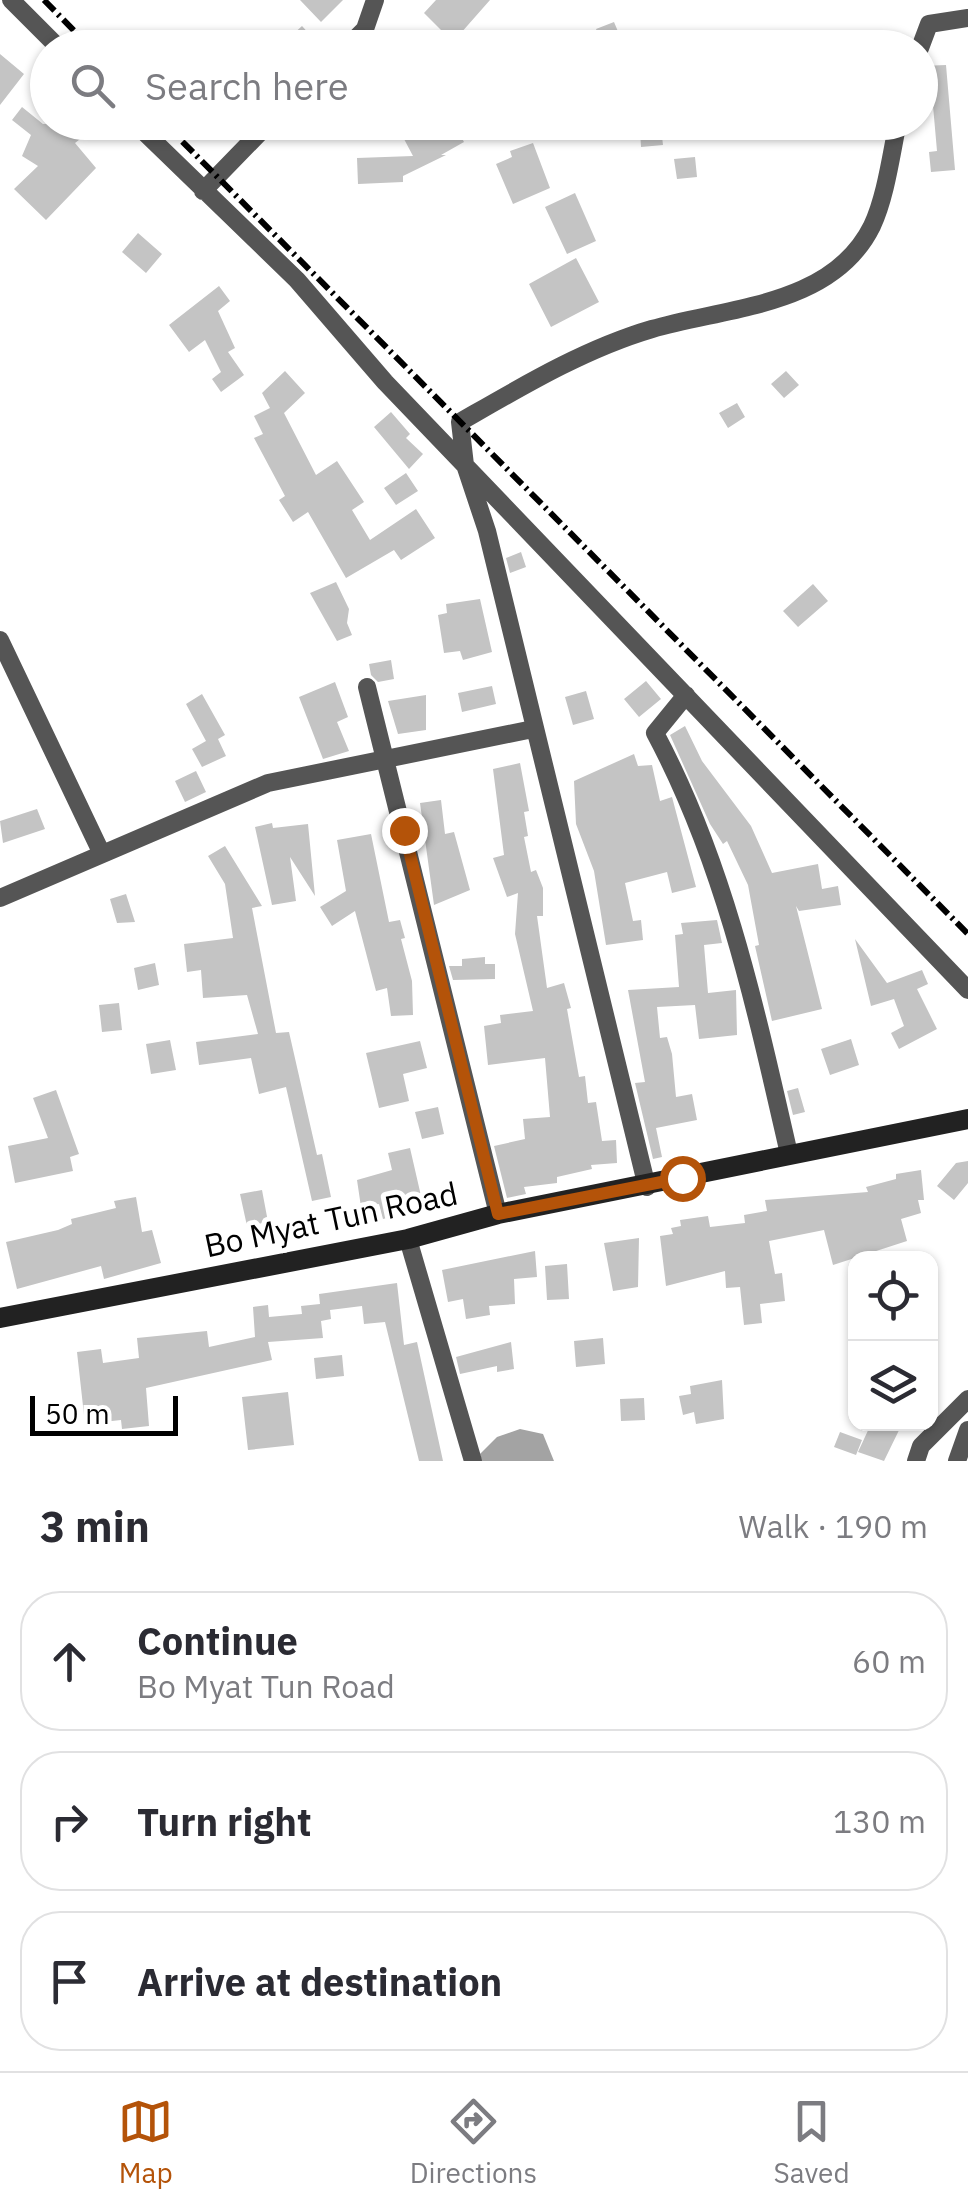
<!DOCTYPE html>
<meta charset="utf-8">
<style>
:root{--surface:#fff;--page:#f7f7f7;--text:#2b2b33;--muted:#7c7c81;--line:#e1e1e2;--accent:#b45309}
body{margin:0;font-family:"IBM Plex Sans",sans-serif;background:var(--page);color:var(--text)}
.controls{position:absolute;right:30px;bottom:30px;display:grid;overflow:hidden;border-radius:20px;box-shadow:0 2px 8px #0004}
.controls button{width:90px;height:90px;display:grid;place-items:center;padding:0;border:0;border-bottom:2px solid var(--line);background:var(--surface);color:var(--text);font:50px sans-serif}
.scale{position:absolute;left:30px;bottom:25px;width:148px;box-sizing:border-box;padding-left:10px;border:5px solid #000;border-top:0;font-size:28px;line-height:35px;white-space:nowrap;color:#000;-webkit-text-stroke:8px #fff;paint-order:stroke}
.stop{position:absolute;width:30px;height:30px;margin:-22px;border:8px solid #b45309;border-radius:50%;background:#fff}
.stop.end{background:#b45309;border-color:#fff;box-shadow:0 2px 10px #0008}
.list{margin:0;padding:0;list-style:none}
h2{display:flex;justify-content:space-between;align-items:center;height:130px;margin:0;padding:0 40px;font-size:42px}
h2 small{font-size:32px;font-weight:400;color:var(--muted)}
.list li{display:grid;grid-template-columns:65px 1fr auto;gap:30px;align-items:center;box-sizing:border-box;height:140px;margin:0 20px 20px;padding:0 20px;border:2px solid var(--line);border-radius:40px}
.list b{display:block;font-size:38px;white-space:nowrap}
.list p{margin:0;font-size:32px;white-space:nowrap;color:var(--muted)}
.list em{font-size:32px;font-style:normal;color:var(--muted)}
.icon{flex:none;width:55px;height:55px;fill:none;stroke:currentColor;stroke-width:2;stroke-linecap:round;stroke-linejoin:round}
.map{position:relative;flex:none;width:968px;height:1461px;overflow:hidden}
.search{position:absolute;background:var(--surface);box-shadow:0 2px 8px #0004;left:30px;right:30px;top:30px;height:110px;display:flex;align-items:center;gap:25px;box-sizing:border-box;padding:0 35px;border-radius:55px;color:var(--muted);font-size:38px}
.sheet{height:610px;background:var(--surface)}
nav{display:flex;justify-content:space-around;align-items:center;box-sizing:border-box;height:140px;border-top:2px solid var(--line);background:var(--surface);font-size:28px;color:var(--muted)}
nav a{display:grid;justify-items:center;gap:5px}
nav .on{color:var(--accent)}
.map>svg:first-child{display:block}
</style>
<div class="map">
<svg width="968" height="1461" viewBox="0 0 968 1461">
<rect width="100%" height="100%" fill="#fff"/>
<path fill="#a3a3a3" d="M520,1429l23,5 11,27h-72l-2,-7 17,-17z"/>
<path fill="#c4c4c4" d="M300,0h43l-22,22z
M436,0h54l-37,42 -29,-29z
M614,22l8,19 -19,7 -7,-19z
M302,26l10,11 -12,11 -10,-11z
M0,54l24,20 -24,31z
M946,65l9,105 -24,2 -2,-20 8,-1 -6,-68h-8l-2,-17z
M22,107l21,17 59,-2 -27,21 21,25 -50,52 -32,-31 24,-23 -16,-10 9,-21 -19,-15z
M453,122l11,20 -23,13h5l-43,21v6l-45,2 -1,-26 56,-2 -9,-17 19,-10 4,7z
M661,128l2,17 -22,2 -1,-16z
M533,143l17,45 -37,16 -17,-40 16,-7 -2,-6z
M695,157l2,20 -20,2 -3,-20z
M575,193l21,48 -29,13 -22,-47z
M138,233l24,21 -16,19 -24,-21z
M576,258l23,44 -48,25 -22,-43z
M219,286l11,15 -12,10 17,37 -7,4 16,23 -23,17 -9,-13 9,-7 -16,-32 -16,12 -20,-27z
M285,371l20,22 -21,20 32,62 21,-14 27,41 -12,8 18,30 46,-31 19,29 -34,22 -7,-10 -48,28 -38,-66 -15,10 -14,-22 6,-4 -31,-58 9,-4 -9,-18 16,-8 -8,-15z
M786,371l13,14 -15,13 -13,-14z
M737,403l8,14 -17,11 -9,-15z
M391,412l19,22 -4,4 17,16 -14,15 -35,-42z
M406,473l12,18 -22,14 -12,-17z
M521,552l5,15 -16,6 -4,-15z
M336,582l13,27 -2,14 5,12 -15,6 -27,-48z
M813,584l15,17 -30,26 -15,-16z
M480,599l12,53 -29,8 -3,-9 -16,2 -6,-38 9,-2 -1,-9z
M391,660l3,19 -16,3 -7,-7 -2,-11z
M646,681l15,18 -22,18 -15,-18z
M335,682l13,35 -11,5 12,29 -26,8 -24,-62z
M492,686l4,18 -34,8 -4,-19z
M586,691l8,28 -21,6 -8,-28z
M202,694l23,41 -7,4 8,17 -24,11 -10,-18 14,-8 -20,-37z
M426,695v35l-28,4 -10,-33z
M685,726l17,35 49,65 21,47 46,-9 4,25 16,-3 3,19 -42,6 -3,-5 26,103 -50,12 -17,-75 4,-1 -11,-60 -21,-44 -4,3 -13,-20 -40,-89z
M634,754l4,12 14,-1 8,36 12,-4 24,90 -24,6 -5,-21 -42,11 8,38 8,-1 2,20 -37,5 -12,-74 -18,-47 -2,-43z
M520,763l9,48 -5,1 4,24 -4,1 7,35 5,-2 7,18v28h-6l10,72 17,-5 7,25 -4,1 12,68 6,-1 3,27 8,-1 6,39 14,-1 1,23 -26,2 1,4 -35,8v6l-33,4 2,7 -19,4 -13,-52 31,-7 -2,-20 27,-2 -5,-59 -57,7 -4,-39 17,-3 -1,-8 33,-4 -18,-77 3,-41 -11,4 -14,-39 11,-3 -11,-86z
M196,771l10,21 -21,10 -10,-21z
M441,800l4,34 9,-2 16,58 -36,15 -14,-102z
M37,809l8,20 -42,14 -3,-22z
M272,823l1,5 35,-4 7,72 -25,-39 6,44 -24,4 -17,-78z
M371,834l18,88 11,-2 5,18 -4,1 11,42 1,34 -22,1 -4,-28 -11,3 -21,-80 -23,15 -12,-19 26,-16 -9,-51z
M225,846l37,60 -10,2 24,125 13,-1 28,123 5,-1 9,43 -19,4 -26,-114 -27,7 -8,-36 -52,7 -3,-23 62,-8 -11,-39 -44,3 -2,-28 -14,2 -3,-28 49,-6 -8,-54 -17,-28z
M126,894l9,28 -18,1 -7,-24z
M717,920l5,23 -18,2 4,48 28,-3 1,45 -38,4 -4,-34 -38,2 3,31 7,-1 5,17 4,43 16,-3 5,26 -41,8 6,29 -9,2 -18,-76 10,-1 -17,-92 51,-3 -4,-52 8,-1 -2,-11z
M855,939l32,44 35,-13 6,14 -11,5 20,40 -38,20 -8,-16 13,-7 -10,-27 -23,7z
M485,957v7h10v15l-42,1 -4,-14h13v-7z
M155,963l4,22 -21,5 -4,-22z
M119,1003l3,27 -20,2 -3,-27z
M851,1039l8,26 -29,10 -9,-26z
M170,1040l6,30 -25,4 -5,-30z
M420,1041l7,27 -24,6 6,27 -30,7 -13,-55z
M798,1088l7,24 -12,3 -6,-24z
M56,1090l23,64 -9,3 3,14 -58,12 -7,-37 40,-8 -15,-40z
M438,1107l6,27 -22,5 -7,-27z
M410,1148l14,61 -41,10 -4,-15 -18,3 -4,-27 35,-10 -4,-17z
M968,1161v22l-14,17 -17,-14 19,-23z
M921,1170l3,30h-6l3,13 -20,6 6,22 -74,24 -9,-35 -55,11 6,33 7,-1 3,28 -25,3 2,19 -18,2 -4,-38 -14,1 -1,-17 -59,15 -6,-50 13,-2 -2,-6 10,-2 -1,-6 28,-4 2,11 35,-4 -1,-8 23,-4 -2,-11 103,-8 -2,-5 30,-8v-5z
M262,1190l6,32 -21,4 -7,-32z
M136,1197l6,35 10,-2 9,33 -57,16 -3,-13 -84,23 -11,-47 52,-12 14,-6 -1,-5 45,-11 -2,-7z
M639,1238l-1,49 -25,4 -9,-48z
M535,1251l2,26 -23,2 1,25 -26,2 1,9 -24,4 -3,-20 -15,3 -6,-32z
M567,1264l2,35 -22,1 -2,-34z
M397,1283l7,62 13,-3 26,119h-24l-34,-139 -21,2 -2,-18 -32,4 1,9 -10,2 2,17 -55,4 4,18 -126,28 3,38 -27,3 -1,-9 -36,4 -8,-72 24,-3 2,14 36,-5 -2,-20 70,-7 2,16 46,-10 -2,-30 15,-2 1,12 33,-3 -1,-8 19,-2 -1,-10z
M603,1338l2,26 -29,3 -2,-26z
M511,1342l3,27 -17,3v-6l-37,8 -4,-17z
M342,1355l2,21 -28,3 -2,-21z
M722,1380l2,39 -28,5 -2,-12 -11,3 -4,-19 12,-2 -1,-8z
M288,1392l6,53 -46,5 -6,-53z
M644,1398l1,22 -24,1 -1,-22z
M871,1424h31l-18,37 -26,-9z
M840,1432l22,8 -6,15 -22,-8z"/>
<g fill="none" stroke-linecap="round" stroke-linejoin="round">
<path stroke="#555" stroke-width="18" d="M11,0l48,48
M346,48l19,-19 10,-29
M920,48l9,-24 39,-6
M134,122l163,158 88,102 583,608
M203,191l67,-69
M0,640l101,212
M367,687l131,527
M686,695l-31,38c70,131 101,277 134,421
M0,898l268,-115 265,-54
M647,1187l-160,-656 -22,-66 -5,-43c61,-35 124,-73 192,-93 74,-22 180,-22 220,-103 14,-30 19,-71 26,-104
M408,1239l65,222
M916,1461l5,-15 47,-47
M957,1461l11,-31"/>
<path stroke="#222" stroke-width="20" d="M0,1318l408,-79 90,-25 470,-95"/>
<path stroke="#000" stroke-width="6" stroke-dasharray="15 5 2.5 5" stroke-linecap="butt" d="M44,0l47,48
M163,122l805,812"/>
</g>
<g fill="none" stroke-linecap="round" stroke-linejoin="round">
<path stroke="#b45309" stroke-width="12" d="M404,830l94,384 184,-36"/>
</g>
<g text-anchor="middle" stroke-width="10" stroke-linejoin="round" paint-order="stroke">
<g font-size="32" fill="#000" stroke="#fff">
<text transform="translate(331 1220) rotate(-12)" y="11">Bo Myat Tun Road</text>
</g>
</g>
</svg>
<div class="controls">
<button><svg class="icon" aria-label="locate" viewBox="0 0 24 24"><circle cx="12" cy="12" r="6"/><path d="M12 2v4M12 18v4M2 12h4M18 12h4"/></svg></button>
<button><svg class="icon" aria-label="layers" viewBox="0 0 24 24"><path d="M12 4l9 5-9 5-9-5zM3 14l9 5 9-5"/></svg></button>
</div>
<div class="scale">50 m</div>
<div class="stop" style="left:682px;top:1178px"></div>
<div class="stop end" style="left:404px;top:830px"></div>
<div class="search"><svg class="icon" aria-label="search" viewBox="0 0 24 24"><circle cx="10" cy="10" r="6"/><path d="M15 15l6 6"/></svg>Search here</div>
</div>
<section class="sheet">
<h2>3 min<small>Walk · 190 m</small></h2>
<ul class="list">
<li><svg class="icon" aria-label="ahead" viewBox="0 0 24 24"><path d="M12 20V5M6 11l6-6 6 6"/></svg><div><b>Continue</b><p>Bo Myat Tun Road</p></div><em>60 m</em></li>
<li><svg class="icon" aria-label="right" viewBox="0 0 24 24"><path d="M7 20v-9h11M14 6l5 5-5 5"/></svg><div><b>Turn right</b></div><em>130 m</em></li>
<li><svg class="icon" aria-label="arrive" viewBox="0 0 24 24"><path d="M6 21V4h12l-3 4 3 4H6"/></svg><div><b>Arrive at destination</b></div></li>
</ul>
</section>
<nav>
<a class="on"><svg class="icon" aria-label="map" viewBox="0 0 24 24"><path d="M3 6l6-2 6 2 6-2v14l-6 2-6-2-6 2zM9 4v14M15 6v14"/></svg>Map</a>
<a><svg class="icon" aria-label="directions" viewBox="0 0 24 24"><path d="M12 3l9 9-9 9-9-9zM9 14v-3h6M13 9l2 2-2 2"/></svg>Directions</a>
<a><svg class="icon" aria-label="saved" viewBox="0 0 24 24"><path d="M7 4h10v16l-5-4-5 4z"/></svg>Saved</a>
</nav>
